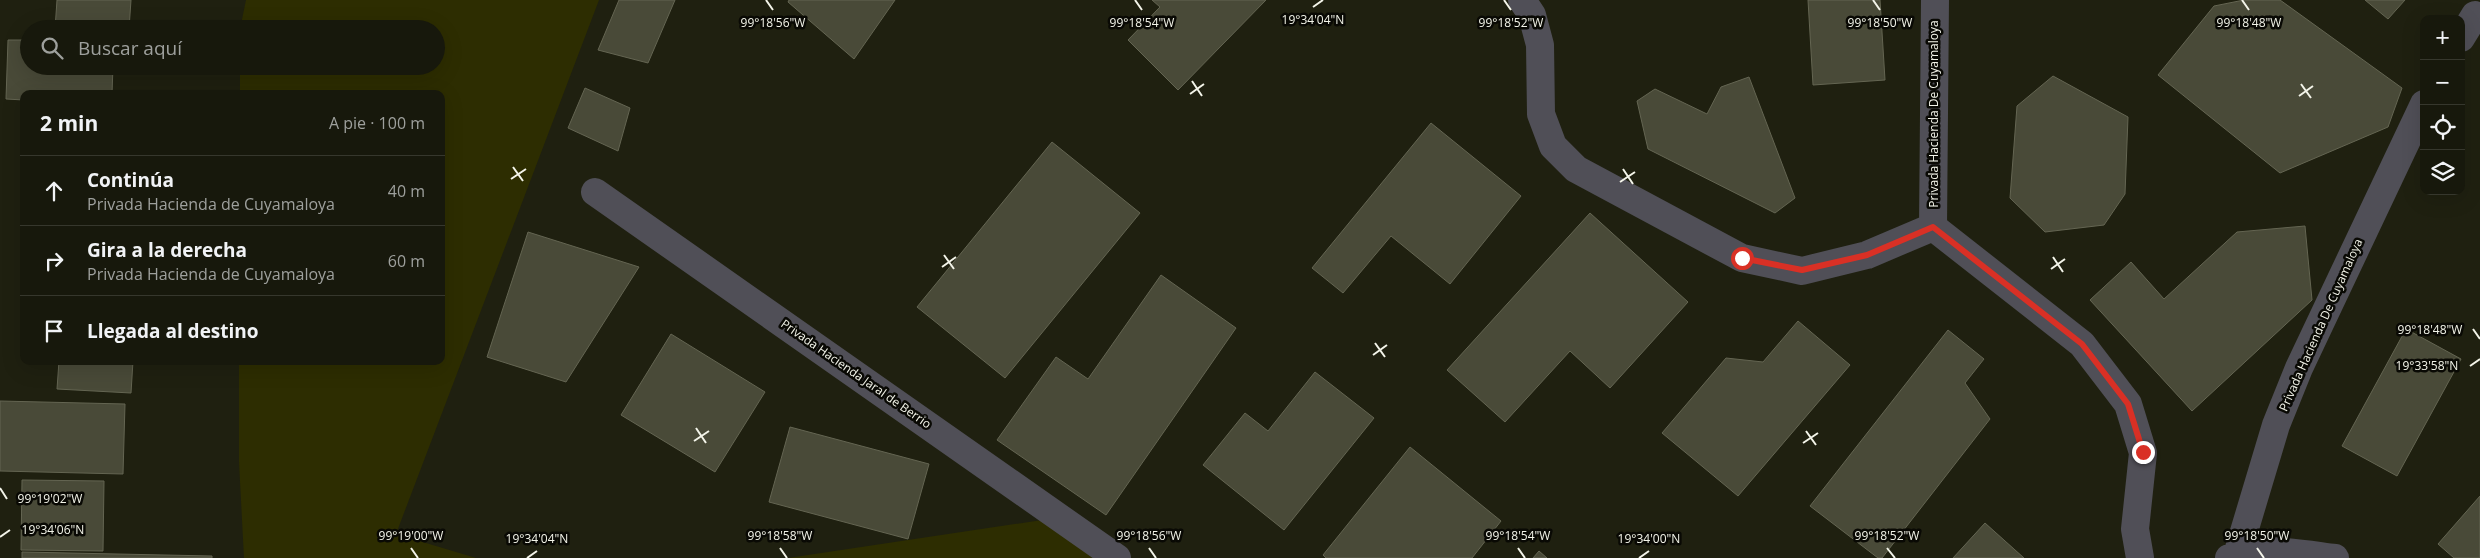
<!DOCTYPE html>
<html lang="es">
<meta charset="utf-8">
<style>
:root{--surface:#17180c;--page:#202115;--text:#f1f3f6;--muted:#9ea09d;--line:#36372d}
body{margin:0;font-family:"Open Sans",sans-serif;background:var(--page);color:var(--text)}
.controls{position:absolute;right:15px;top:15px;display:grid;overflow:hidden;border-radius:10px;box-shadow:0 5px 20px #0002}
.controls button{width:45px;height:45px;display:grid;place-items:center;padding:0;border:0;border-bottom:1px solid var(--line);background:var(--surface);color:var(--text);font:25px sans-serif}
.stop{position:absolute;width:15px;height:15px;margin:-11px;border:4px solid #d93025;border-radius:50%;background:#fff}
.stop.end{background:#d93025;border-color:#fff;box-shadow:0 1px 5px #0008}
.list{margin:0;padding:0;list-style:none}
h2{display:flex;justify-content:space-between;align-items:center;height:65px;margin:0;padding:0 20px;font-size:21px}
h2 small{font-size:16px;font-weight:400;color:var(--muted)}
.list li{display:grid;grid-template-columns:32px 1fr auto;gap:15px;align-items:center;box-sizing:border-box;height:70px;padding:0 20px;border-top:1px solid var(--line)}
.list b{display:block;font-size:19px;white-space:nowrap}
.list p{margin:0;font-size:16px;white-space:nowrap;color:var(--muted)}
.list em{font-size:16px;font-style:normal;color:var(--muted)}
.icon{flex:none;width:28px;height:28px;fill:none;stroke:currentColor;stroke-width:2;stroke-linecap:round;stroke-linejoin:round}
.map{position:relative;flex:none;width:2480px;height:558px;overflow:hidden}
.search{position:absolute;background:var(--surface);box-shadow:0 5px 20px #0002;left:20px;top:20px;width:425px;height:55px;display:flex;align-items:center;gap:12px;box-sizing:border-box;padding:0 18px;border-radius:28px;color:var(--muted);font-size:19px}
.panel{position:absolute;background:var(--surface);box-shadow:0 5px 20px #0002;left:20px;top:90px;width:425px;height:275px;border-radius:10px}
.map>svg:first-child{display:block}
</style>
<div class="map">
<svg width="2480" height="558" viewBox="0 0 2480 558">
<rect width="100%" height="100%" fill="#1f2010"/>
<path fill="#2d2d01" d="M246,0h353l-203,534 80,24h-232l-5,-96v-101h202v-267h-201v-28h196v-37h-196z
M1062,517l55,41h-329z"/>
<path fill="#494a38" stroke="#646552" d="M57,0h74l-2,29h-74z
M619,0h56l-27,63 -50,-13z
M789,0h106l-41,59 -66,-57z
M1152,0h114l-88,90 -50,-50 32,-33z
M1808,0h72l5,80 -72,5z
M2244,0h36l122,88 -14,39 -108,46 -122,-98 56,-69z
M2365,0h40l-17,19z
M8,40h21v26h84l-1,28h-88v6l-18,-1z
M2053,76l75,41 -3,77 -21,31 -59,7 -35,-34 7,-92z
M1749,77l46,121 -20,15 -127,-64 -11,-48 18,-12 52,25 14,-27z
M585,88l45,20 -12,43 -50,-23z
M1431,123l90,73 -71,88 -59,-48 -48,57 -31,-25z
M1052,142l88,71 -135,165 -88,-71z
M1590,213l98,89 -78,86 -40,-37 -65,71 -58,-52z
M2305,226l7,74 -120,111 -102,-111 41,-38 33,37 73,-67z
M528,232l111,35 -73,115 -79,-25z
M1161,275l75,53 -130,187 -109,-75 59,-83 32,22z
M1798,321l52,44 -112,131 -76,-63 64,-75 37,4z
M2406,329l55,30 -64,117 -55,-30z
M1948,330l36,29 -19,24 25,36 -108,139h-4l-68,-52z
M671,334l94,58 -50,80 -94,-57z
M59,361h74l-2,32 -74,-4z
M1315,372l59,46 -90,112 -81,-65 42,-52 23,18z
M0,401l125,3 -2,70 -123,-3z
M790,427l139,37 -21,75 -139,-37z
M1410,447l91,74 -29,37h-146l-3,-3z
M22,480l82,1 -1,70 -82,-1z
M2480,496v62h-26l-16,-14z
M1985,523l39,35h-71z
M1539,551l8,7h-14z
M22,552l190,4v2h-190z"/>
<g fill="none" stroke-linecap="round" stroke-linejoin="round">
<path stroke="#504f57" stroke-width="28" d="M1522,0l10,15 8,30 1,69 12,32 23,23 166,89 60,13 65,-16 66,-28
M2461,38l14,-23
M595,192l522,366
M1933,227l149,117 46,60 15,49 -8,76 5,29
M1933,227l2,-227
M2237,555l39,-130 23,-57 125,-264
M2229,558c30,-13 74,-4 106,0"/>
</g>
<g fill="none" stroke-linecap="round" stroke-linejoin="round">
<path stroke="#d93025" stroke-width="6" d="M1742,258l60,12 65,-15 66,-28 149,117 46,60 15,48"/>
</g>
<path fill="none" stroke="#f3f4e9" stroke-width="2" d="M766,0l7,10M1135,0l7,10M1504,0l7,10M1873,0l7,10M2242,0l7,10M1313,7l10,-7M1192,81l10,15M2301,84l10,14M1190,94l14,-10M2299,96l14,-10M513,167l10,14M1623,169l10,15M511,179l15,-10M1620,182l15,-10M944,255l10,14M2053,257l10,15M942,267l14,-10M2051,269l14,-10M2473,329l7,10M1375,343l10,14M1373,355l14,-10M2470,366l10,-7M696,428l10,15M1806,431l10,14M694,441l15,-10M1803,443l15,-10M0,488l7,11M0,537l10,-7M411,548l7,10M780,548l7,10M1149,548l7,10M1518,548l7,10M1887,548l8,10M2257,548l7,10M527,558l10,-7M1639,558l10,-7"/>
<g text-anchor="middle" stroke-width="5" stroke-linejoin="round" paint-order="stroke">
<g font-size="12" fill="#f3f4e9" stroke="#090904">
<text transform="translate(1934 114) rotate(-90)" y="4">Privada Hacienda De Cuyamaloya</text>
<text transform="translate(2321 325) rotate(-66)" y="4">Privada Hacienda De Cuyamaloya</text>
<text transform="translate(856 374) rotate(35)" y="4">Privada Hacienda Jaral de Berrio</text>
</g>
</g>
<g font-size="12" text-anchor="middle" fill="#f3f4e9" stroke="#090904" stroke-width="5" stroke-linejoin="round" paint-order="stroke">
<text x="1313" y="24">19°34'04"N</text>
<text x="773" y="27">99°18'56"W</text>
<text x="1142" y="27">99°18'54"W</text>
<text x="1880" y="27">99°18'50"W</text>
<text x="1511" y="27">99°18'52"W</text>
<text x="2249" y="27">99°18'48"W</text>
<text x="2430" y="334">99°18'48"W</text>
<text x="2427" y="370">19°33'58"N</text>
<text x="50" y="503">99°19'02"W</text>
<text x="53" y="534">19°34'06"N</text>
<text x="411" y="540">99°19'00"W</text>
<text x="780" y="540">99°18'58"W</text>
<text x="1149" y="540">99°18'56"W</text>
<text x="1518" y="540">99°18'54"W</text>
<text x="1887" y="540">99°18'52"W</text>
<text x="2257" y="540">99°18'50"W</text>
<text x="537" y="543">19°34'04"N</text>
<text x="1649" y="543">19°34'00"N</text>
</g>
</svg>
<div class="controls">
<button>+</button>
<button>−</button>
<button><svg class="icon" aria-label="locate" viewBox="0 0 24 24"><circle cx="12" cy="12" r="6"/><path d="M12 2v4M12 18v4M2 12h4M18 12h4"/></svg></button>
<button><svg class="icon" aria-label="layers" viewBox="0 0 24 24"><path d="M12 4l9 5-9 5-9-5zM3 14l9 5 9-5"/></svg></button>
</div>
<div class="stop" style="left:1742px;top:258px"></div>
<div class="stop end" style="left:2143px;top:452px"></div>
<div class="search"><svg class="icon" aria-label="search" viewBox="0 0 24 24"><circle cx="10" cy="10" r="6"/><path d="M15 15l6 6"/></svg>Buscar aquí</div>
<section class="panel">
<h2>2 min<small>A pie · 100 m</small></h2>
<ul class="list">
<li><svg class="icon" aria-label="ahead" viewBox="0 0 24 24"><path d="M12 20V5M6 11l6-6 6 6"/></svg><div><b>Continúa</b><p>Privada Hacienda de Cuyamaloya</p></div><em>40 m</em></li>
<li><svg class="icon" aria-label="right" viewBox="0 0 24 24"><path d="M7 20v-9h11M14 6l5 5-5 5"/></svg><div><b>Gira a la derecha</b><p>Privada Hacienda de Cuyamaloya</p></div><em>60 m</em></li>
<li><svg class="icon" aria-label="arrive" viewBox="0 0 24 24"><path d="M6 21V4h12l-3 4 3 4H6"/></svg><div><b>Llegada al destino</b></div></li>
</ul>
</section>
</div>
